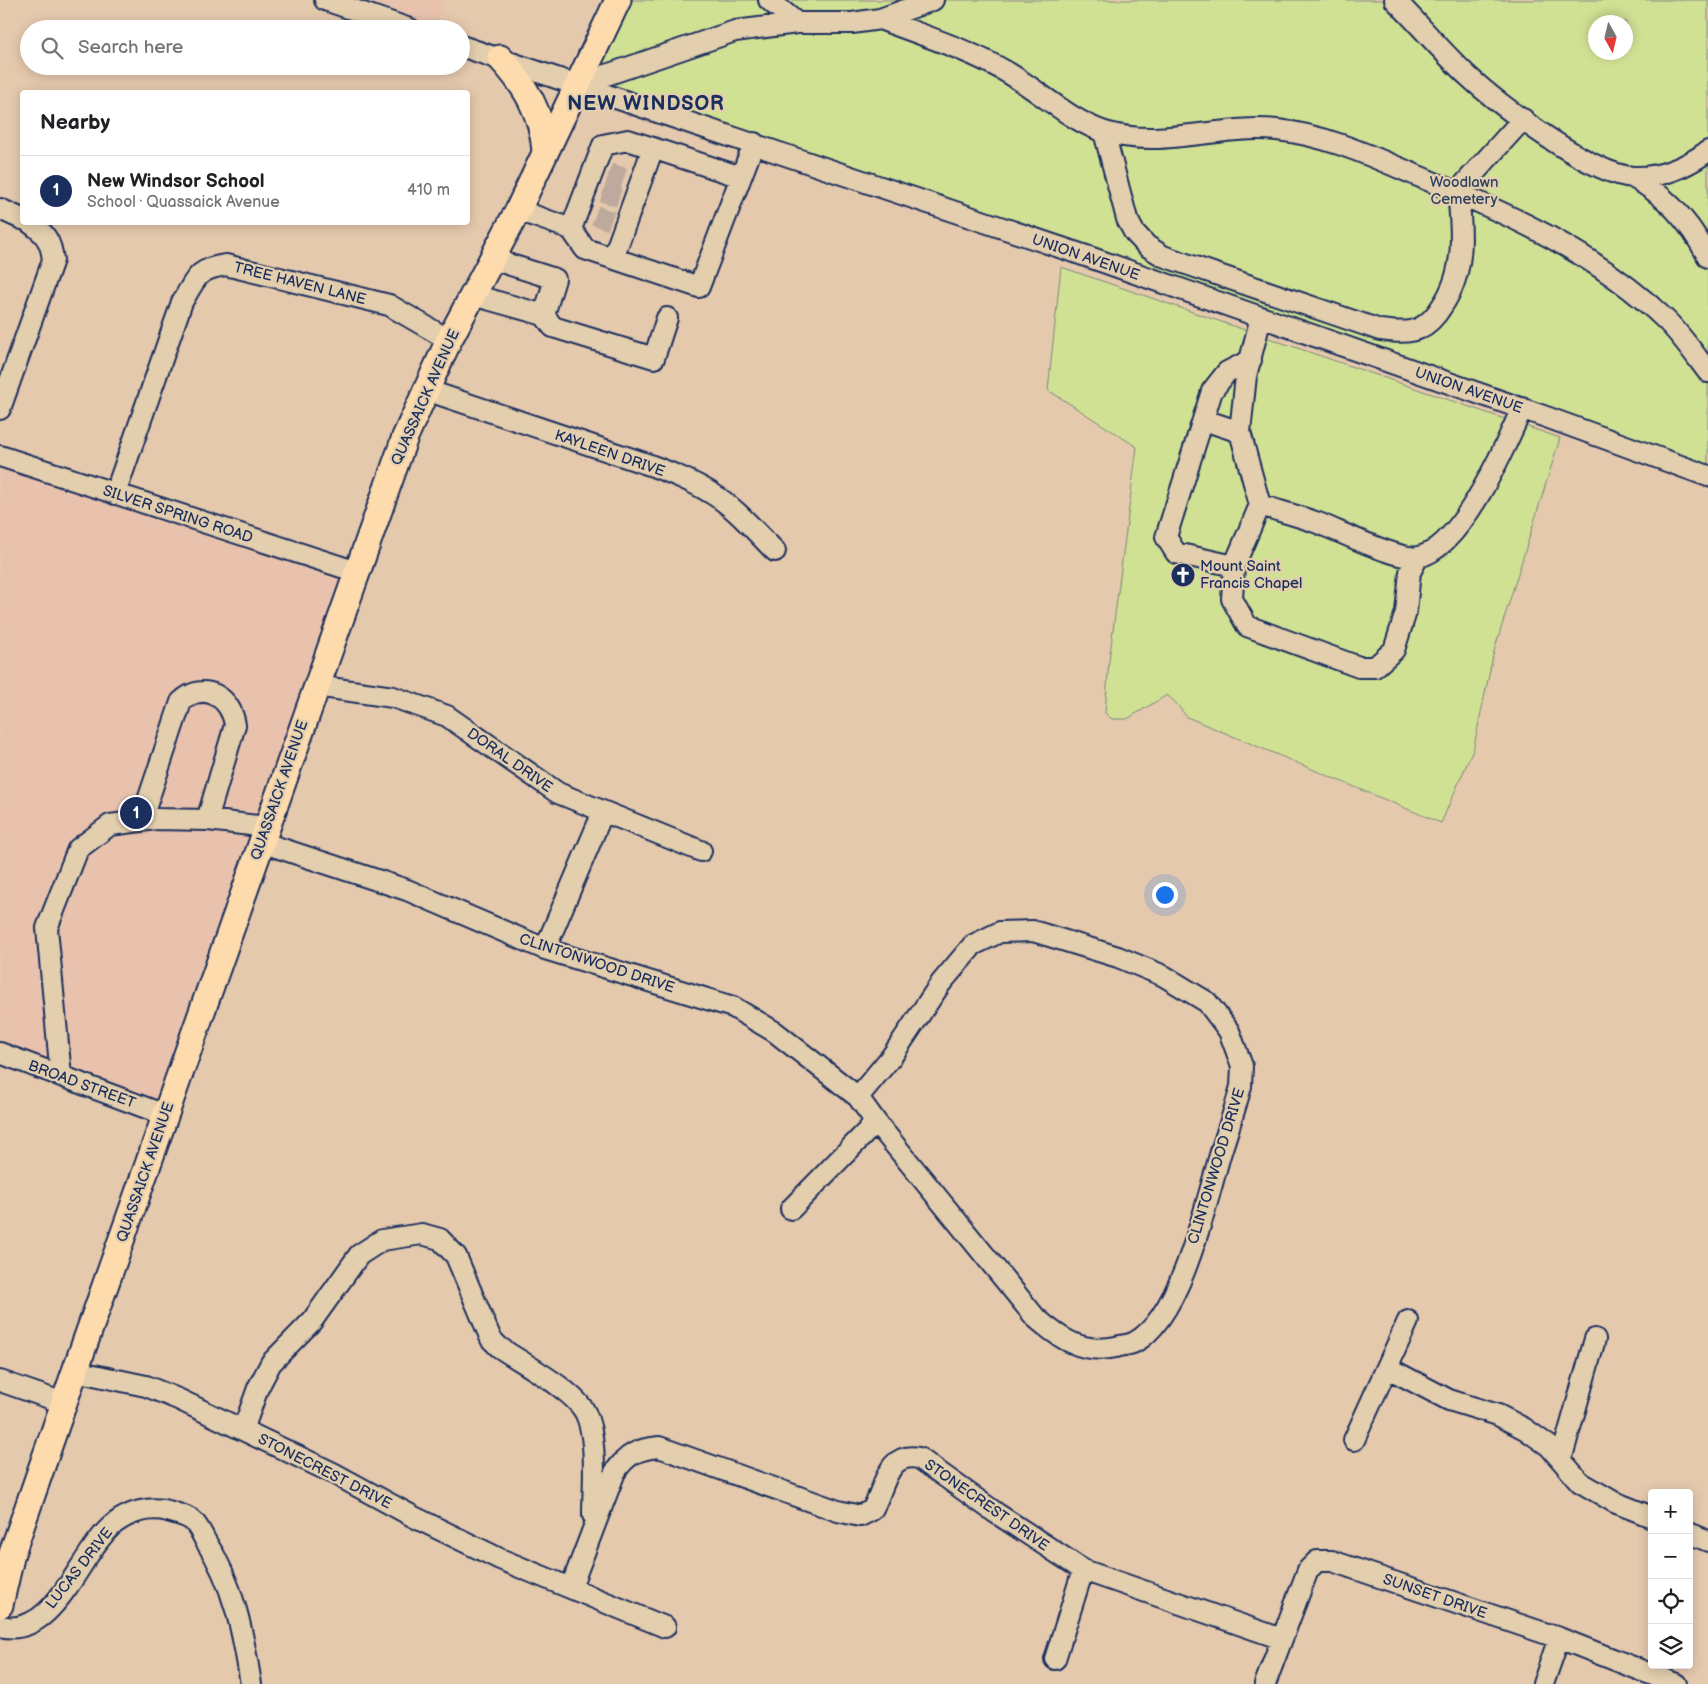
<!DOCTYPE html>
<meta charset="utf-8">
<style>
:root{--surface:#fff;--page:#f6f6f6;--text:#202124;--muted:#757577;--line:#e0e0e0;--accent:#1b2f5e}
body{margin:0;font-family:"Balsamiq Sans",sans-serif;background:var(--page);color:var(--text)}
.controls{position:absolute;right:15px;bottom:15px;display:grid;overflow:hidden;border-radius:5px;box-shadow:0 2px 12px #0003}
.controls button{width:45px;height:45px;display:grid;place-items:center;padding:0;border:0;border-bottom:1px solid var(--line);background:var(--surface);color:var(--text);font:25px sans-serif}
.compass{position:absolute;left:1588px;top:15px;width:45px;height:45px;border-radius:50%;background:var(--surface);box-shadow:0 2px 12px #0003;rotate:172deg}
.you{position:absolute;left:1164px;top:894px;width:18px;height:18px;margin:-12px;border:4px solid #fff;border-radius:50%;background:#1a73e8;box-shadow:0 0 0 8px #1a73e833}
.badge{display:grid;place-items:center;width:32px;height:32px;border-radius:50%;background:var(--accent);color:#fff;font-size:16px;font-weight:700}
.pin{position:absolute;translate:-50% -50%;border:2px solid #fff;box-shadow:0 1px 5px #0006}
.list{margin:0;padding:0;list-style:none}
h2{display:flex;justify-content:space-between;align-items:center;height:65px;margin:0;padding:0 20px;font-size:21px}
h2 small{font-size:16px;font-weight:400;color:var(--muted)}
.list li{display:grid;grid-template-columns:32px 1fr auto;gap:15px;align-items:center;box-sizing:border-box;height:70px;padding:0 20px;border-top:1px solid var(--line)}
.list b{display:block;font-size:19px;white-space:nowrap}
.list p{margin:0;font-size:16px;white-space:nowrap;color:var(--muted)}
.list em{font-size:16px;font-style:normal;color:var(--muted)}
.icon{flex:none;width:28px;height:28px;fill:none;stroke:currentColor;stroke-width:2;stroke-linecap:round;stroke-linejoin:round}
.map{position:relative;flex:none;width:1708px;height:1684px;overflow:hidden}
.search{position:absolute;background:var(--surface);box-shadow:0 2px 12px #0003;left:20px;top:20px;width:450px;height:55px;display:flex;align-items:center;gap:12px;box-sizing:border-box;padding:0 18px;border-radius:28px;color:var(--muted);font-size:19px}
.panel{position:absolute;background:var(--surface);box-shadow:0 2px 12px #0003;left:20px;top:90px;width:450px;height:135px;border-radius:5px}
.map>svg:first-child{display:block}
</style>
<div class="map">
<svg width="1708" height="1684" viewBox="0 0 1708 1684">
<rect width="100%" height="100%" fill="#e5c9ad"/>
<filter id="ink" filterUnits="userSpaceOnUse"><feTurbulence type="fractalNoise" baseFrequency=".02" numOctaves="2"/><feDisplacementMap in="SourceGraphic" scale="10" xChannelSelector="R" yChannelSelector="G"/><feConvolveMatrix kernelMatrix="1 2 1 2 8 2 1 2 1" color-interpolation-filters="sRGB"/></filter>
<g filter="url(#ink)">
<path fill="#e8c2ad" d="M325,0h119l-11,29h-23z
M0,456l357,116 -192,543 -165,-61z"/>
<path fill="#d1e194" stroke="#768879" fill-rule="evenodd" d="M615,0h1093v476l-1128,-392zM1596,22h30v30h-30z
M1061,267l499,171 -66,213 -21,99 -32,73 -254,-106 -12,-15 -8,-7 -40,24h-15l-7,-6 4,-52 28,-214 -89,-57z"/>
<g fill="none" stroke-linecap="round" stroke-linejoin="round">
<path stroke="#bdaa9d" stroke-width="20" stroke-dasharray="20 10" stroke-linecap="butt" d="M609,173l15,5
M603,192l16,5
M595,215l16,6"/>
<defs>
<path id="minor" d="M325,0l85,29
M769,0l28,23
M1395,0c25,25 48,53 74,77 31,29 124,99 165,100 27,1 52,-10 74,-26
M880,19c41,16 87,30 125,52 32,18 65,50 100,61 57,17 115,-8 172,-2 50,5 96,27 141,46 89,37 179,77 249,145 16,16 28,34 41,51
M461,46l631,212 457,160 159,58
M580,84l155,-53 62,-8h55l28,-4 53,-19
M1104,132l23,87 7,13 13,14 16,10 217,74c12,1 26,4 38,-1 11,-5 18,-13 24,-23 24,-35 20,-75 16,-115l65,-72
M1632,177c34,18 58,45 76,80
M0,209l22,10
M518,210l53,19 14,20 114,38 55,-144
M571,229l32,-84 25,-5 113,37
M613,258l40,-110
M473,295l71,20 11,-36 -63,-20
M544,315l9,12 101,31 13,-40
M1261,317l-15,59 -6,56 20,73c19,6 39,11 58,18 21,8 81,38 100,34 43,-8 88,-112 104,-149
M426,390l224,75c21,8 42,16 61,28 24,14 44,38 64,58
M0,409l53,-149c-2,-19 -8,-27 -24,-38
M1204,420l36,12
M0,456l357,116
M115,494l67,-192c14,-23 14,-33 44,-37l163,40 60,35
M1260,505l-26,61 -2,33 15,27 112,41h16l19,-17 12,-38 4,-40 8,-15
M1234,566l-58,-13 -10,-16 46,-146 15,-19 24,-12
M316,686l77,11 54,19 111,77 143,58
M141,821l40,-119c23,-22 50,-5 54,23l-28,95
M261,842l146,48 138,59 188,58 42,25 83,65 34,-41 49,-73 32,-38 27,-13 33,-1 85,26 46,19 43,26 22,29 13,35 -1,20c-6,24 -14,46 -21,69 -14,49 -39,162 -85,187 -5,3 -13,3 -19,5 -34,7 -56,-8 -81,-30l-159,-195 -18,-25
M545,949l58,-137
M0,1053l165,62
M61,1076l-14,-148 31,-79 32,-24 46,-6 52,1 58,7
M791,1209l85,-87
M1388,1368l61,32 49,15 27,14 24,17 31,36 34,20 38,15
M75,1371l71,15 32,13 155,74 81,44 86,42 165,68
M0,1381l64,22
M243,1430l15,-42 13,-25 41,-42 47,-66 23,-15 40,-6 18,5 16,17 35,83 8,8c23,16 73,42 86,65 13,26 8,74 8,103
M1354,1440l54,-119
M1561,1460l34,-121
M1689,1533l19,8
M571,1587l44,-115c12,-18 23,-23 44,-25l179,64 22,5 12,-6c13,-21 14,-59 47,-52l77,55 87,57 199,69
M0,1626c56,14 79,-75 115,-103 15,-11 35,-17 53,-12 9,3 18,4 25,10 5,5 9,13 12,19 29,44 38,93 46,144
M1055,1659l28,-89
M1265,1684l43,-114 9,-9h15l227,77 117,46
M1543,1684l16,-46"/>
<path id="major" d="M500,58c26,28 42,55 45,93
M0,1605l12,-52 63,-182 330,-934 44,-97 69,-130 100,-210"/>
</defs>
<use href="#minor" stroke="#1b2f5e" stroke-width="24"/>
<use href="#major" stroke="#1b2f5e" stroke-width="29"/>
<use href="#minor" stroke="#e3cead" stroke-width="20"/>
<use href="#major" stroke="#fedbac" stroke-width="25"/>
</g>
</g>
<defs>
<symbol id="church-disc" viewBox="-11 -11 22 22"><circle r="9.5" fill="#1b2f5e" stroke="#e3cead"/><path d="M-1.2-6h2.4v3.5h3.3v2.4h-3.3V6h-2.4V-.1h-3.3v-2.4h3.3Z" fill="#fff"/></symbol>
</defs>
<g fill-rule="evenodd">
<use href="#church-disc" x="1169" y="561" width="28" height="28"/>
</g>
<g text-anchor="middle" stroke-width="4.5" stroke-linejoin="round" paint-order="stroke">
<g font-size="15" fill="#2d4163" stroke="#e3cead">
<text x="1464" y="187">Woodlawn<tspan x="1464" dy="17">Cemetery</tspan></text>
</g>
<g font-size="15" fill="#1b2f5e" stroke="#e3cead">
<text transform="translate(1086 257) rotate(19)" y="5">UNION AVENUE</text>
<text transform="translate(300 283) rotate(14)" y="5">TREE HAVEN LANE</text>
<text transform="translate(1469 390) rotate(19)" y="5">UNION AVENUE</text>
<text transform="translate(425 397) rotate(-66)" y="5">QUASSAICK AVENUE</text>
<text transform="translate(610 453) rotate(19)" y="5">KAYLEEN DRIVE</text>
<text transform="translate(178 514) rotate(18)" y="5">SILVER SPRING ROAD</text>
<text transform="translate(510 760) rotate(35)" y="5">DORAL DRIVE</text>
<text transform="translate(279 790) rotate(-71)" y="5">QUASSAICK AVENUE</text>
<text transform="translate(597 963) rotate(18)" y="5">CLINTONWOOD DRIVE</text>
<text transform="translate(82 1084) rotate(20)" y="5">BROAD STREET</text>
<text transform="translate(1216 1166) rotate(-73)" y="5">CLINTONWOOD DRIVE</text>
<text transform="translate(145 1172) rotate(-71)" y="5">QUASSAICK AVENUE</text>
<text transform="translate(325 1471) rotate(27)" y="5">STONECREST DRIVE</text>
<text transform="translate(987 1505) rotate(35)" y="5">STONECREST DRIVE</text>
<text transform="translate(79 1568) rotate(-52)" y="5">LUCAS DRIVE</text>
<text transform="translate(1435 1596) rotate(19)" y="5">SUNSET DRIVE</text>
</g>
<g font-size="15" fill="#1b2f5e" stroke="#e3cead" text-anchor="start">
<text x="1200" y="571">Mount Saint<tspan x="1200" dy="17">Francis Chapel</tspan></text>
</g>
<g font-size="20" font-weight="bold" letter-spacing="1" fill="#1b2f5e" stroke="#e3cead">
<text x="646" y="110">NEW WINDSOR</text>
</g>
</g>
</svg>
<div class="controls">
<button>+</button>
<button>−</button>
<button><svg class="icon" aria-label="locate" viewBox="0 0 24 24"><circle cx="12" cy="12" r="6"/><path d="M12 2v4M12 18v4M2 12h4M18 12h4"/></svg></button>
<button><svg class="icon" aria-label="layers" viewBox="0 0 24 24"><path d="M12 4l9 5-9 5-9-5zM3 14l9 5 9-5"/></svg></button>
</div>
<svg class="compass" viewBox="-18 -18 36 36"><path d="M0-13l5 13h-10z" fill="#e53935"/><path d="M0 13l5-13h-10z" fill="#757577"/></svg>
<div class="you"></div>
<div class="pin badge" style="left:136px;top:813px">1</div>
<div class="search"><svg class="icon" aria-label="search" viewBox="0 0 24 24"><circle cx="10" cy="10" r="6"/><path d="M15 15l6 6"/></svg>Search here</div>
<section class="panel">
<h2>Nearby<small></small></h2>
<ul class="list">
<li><span class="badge">1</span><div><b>New Windsor School</b><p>School · Quassaick Avenue</p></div><em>410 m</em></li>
</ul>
</section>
</div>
